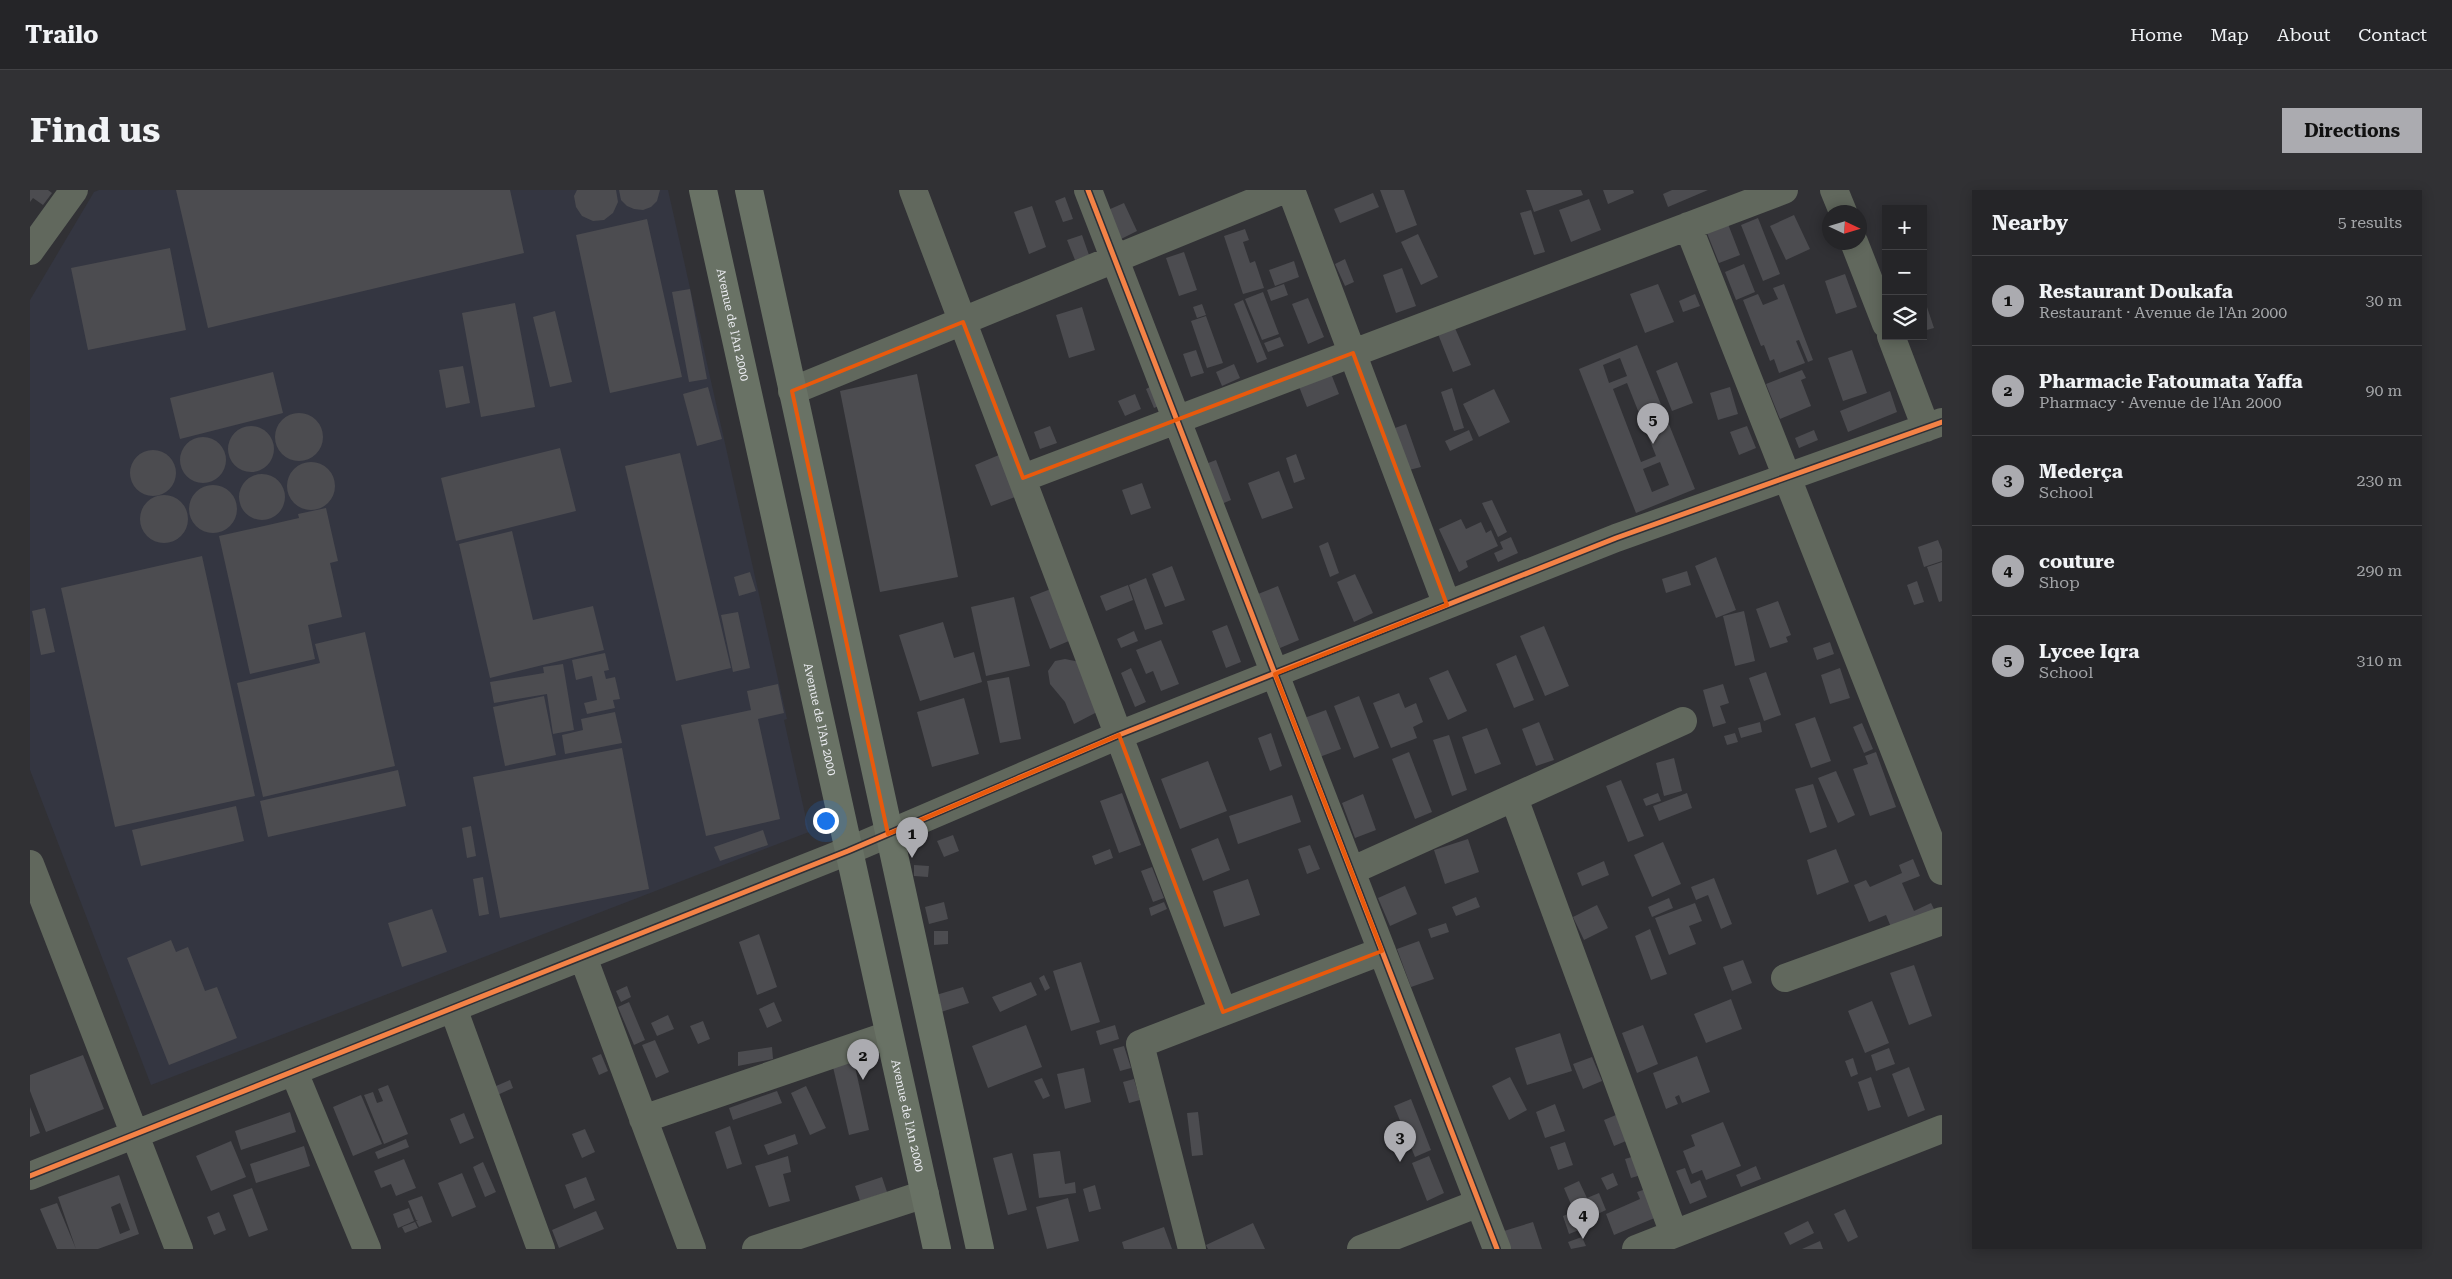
<!DOCTYPE html>
<meta charset="utf-8">
<style>
:root{--surface:#252528;--page:#313134;--text:#f1f3f6;--muted:#a3a5a8;--line:#424245;--accent:#ababb0}
body{margin:0;font-family:"Roboto Serif",serif;background:var(--page);color:var(--text)}
.controls{position:absolute;right:15px;top:15px;display:grid;overflow:hidden;border-radius:0px;box-shadow:0 2px 12px #0003}
.controls button{width:45px;height:45px;display:grid;place-items:center;padding:0;border:0;border-bottom:1px solid var(--line);background:var(--surface);color:var(--text);font:25px sans-serif}
.compass{position:absolute;left:1792px;top:15px;width:45px;height:45px;border-radius:50%;background:var(--surface);box-shadow:0 2px 12px #0003;rotate:94deg}
.you{position:absolute;left:795px;top:630px;width:18px;height:18px;margin:-12px;border:4px solid #fff;border-radius:50%;background:#1a73e8;box-shadow:0 0 0 8px #1a73e833}
.badge{display:grid;place-items:center;width:32px;height:32px;border-radius:50%;background:var(--accent);color:#111;font-size:16px;font-weight:700}
.pin{position:absolute;translate:-50% -41px;filter:drop-shadow(0 1px 2px #0008)}
.pin::after{content:'';position:absolute;top:26px;width:18px;height:15px;background:inherit;clip-path:polygon(0 0,100% 0,50% 100%)}
.list{margin:0;padding:0;list-style:none}
h2{display:flex;justify-content:space-between;align-items:center;height:65px;margin:0;padding:0 20px;font-size:21px}
h2 small{font-size:16px;font-weight:400;color:var(--muted)}
.list li{display:grid;grid-template-columns:32px 1fr auto;gap:15px;align-items:center;box-sizing:border-box;height:90px;padding:0 20px;border-top:1px solid var(--line)}
.list b{display:block;font-size:19px;white-space:nowrap}
.list p{margin:0;font-size:16px;white-space:nowrap;color:var(--muted)}
.list em{font-size:16px;font-style:normal;color:var(--muted)}
.icon{flex:none;width:28px;height:28px;fill:none;stroke:currentColor;stroke-width:2;stroke-linecap:round;stroke-linejoin:round}
.map{position:relative;flex:none;width:1912px;height:1059px;overflow:hidden;border-radius:0px}
header{display:flex;align-items:center;gap:30px;box-sizing:border-box;height:70px;padding:0 25px;background:var(--surface);border-bottom:1px solid var(--line)}
header strong{font-size:24px}
nav{display:flex;gap:28px;margin-inline-start:auto;font-size:18px}
.intro{display:flex;align-items:center;justify-content:space-between;box-sizing:border-box;height:120px;padding:0 30px}
h1{margin:0;font-size:35px}
.button{padding:12px 22px;border-radius:0px;background:var(--accent);color:#111;font-size:18px;font-weight:700}
main{display:flex;gap:30px;padding:0 30px}
aside{flex:1;background:var(--surface);border-radius:0px;box-shadow:0 2px 12px #0003}
.map>svg:first-child{display:block}
</style>
<header>
<strong>Trailo</strong>
<nav><a>Home</a><a>Map</a><a>About</a><a>Contact</a></nav>
</header>
<div class="intro"><h1>Find us</h1><a class="button">Directions</a></div>
<main>
<div class="map">
<svg width="1912" height="1059" viewBox="0 0 1912 1059">
<rect width="100%" height="100%" fill="#313135"/>
<path fill="#343641" d="M69,0h569l119,529 -3,1 25,112 -658,253 -121,-315v-470l64,-108z"/>
<path fill="#4c4c50" fill-rule="evenodd" d="M0,0h18l4,3 -9,12 -10,-7 -3,4z
M146,0h334l14,63 -316,75z
M547,0h39l2,12 -5,11 -9,7 -11,1 -11,-5 -6,-9 -2,-11z
M589,0h41l-3,11 -6,6 -8,3 -9,-1 -7,-3 -6,-6z
M1350,0h24l13,35 -21,8z
M1496,0h55l2,5 -49,17z
M1573,0h30l1,3 -26,11z
M1642,0h36l-40,17 -5,-13z
M1343,3l6,14 -39,16 -6,-14z
M1035,7l8,22 -10,3 -8,-21z
M1559,9l12,31 -30,12 -12,-32z
M1094,13l13,28 -16,8 -13,-29z
M1002,16l14,41 -17,7 -15,-42z
M1501,20l14,42 -11,3 -14,-42z
M1764,25l16,34 -24,11 -16,-34z
M1728,28l22,56 -17,7 -22,-56z
M617,29l35,158 -72,16 -34,-158z
M1698,34l12,31 -21,8 -12,-30z
M1215,39l4,11 -6,2 7,21 5,-2 9,27 -21,6 -19,-58z
M1388,44l20,43 -17,8 -20,-43z
M1052,45l7,20 -14,5 -8,-20z
M140,58l16,82 -98,20 -17,-82z
M1154,62l13,38 -18,6 -13,-38z
M1315,69l9,23 -9,4 -10,-22z
M1264,71l5,16 -24,9 -6,-16z
M1714,74l11,28 -19,8 -11,-28z
M1372,78l14,38 -20,7 -13,-38z
M1815,84l12,33 -21,7 -11,-33z
M1254,94l4,11 -17,6 -4,-11z
M1628,94l16,38 -29,11 -15,-39z
M1754,94l29,76 -5,2 -9,-22 -3,1 9,22 -26,10 -5,-14 -4,2 -6,-16 -3,1 -18,-46 15,-6 5,11 15,-6 -5,-11z
M660,99l17,90 -18,3 -17,-90z
M1233,102l16,42 -17,6 -17,-41z
M1665,104l5,12 -17,6 -4,-11z
M1278,108l16,39 -16,7 -16,-40z
M1213,110l24,59 -10,4 -23,-59z
M485,113l20,104 -54,10 -19,-104z
M1172,114l4,11 -9,3 -4,-11z
M1896,114l8,24 -11,3v-26z
M1052,117l13,43 -26,8 -13,-43z
M525,121l17,71 -22,5 -17,-70z
M1176,126l17,47 -16,5 -16,-47z
M1425,138l16,37 -18,7 -15,-38z
M1250,147l4,9 -16,6 -4,-9z
M1607,155l58,144 -59,24 -57,-144zM1590,168l7,18 -18,7 -6,-18zM1597,193l29,73 -15,6 -28,-73zM1630,272l9,23 -17,7 -9,-23z
M1166,160l8,23 -13,4 -8,-23z
M1822,160l15,43 -24,8 -15,-43z
M1647,172l16,41 -21,8 -16,-40z
M1204,174l6,14 -18,8 -6,-14z
M433,176l7,37 -24,5 -7,-38z
M1772,180l4,8 -5,2 10,26 -31,13 -14,-35z
M1300,181l9,23 -32,13 -9,-23z
M243,182l10,41 -103,26 -10,-41z
M887,184l41,203 -78,15 -40,-201z
M1126,194l8,20 -10,4 -8,-19z
M678,197l14,52 -25,7 -14,-52z
M1700,197l8,27 -20,6 -8,-27z
M1422,198l12,40 -10,3 -13,-39z
M1464,199l16,33 -31,15 -16,-33z
M1860,201l7,21 -49,20 -8,-21z
M1105,204l6,15 -16,7 -7,-15z
M245 247a24 24 0 1 1 48 0a24 24 0 1 1-48 0Z
M1376,234l15,43 -12,3 -14,-42z
M198 259a23 23 0 1 1 46 0a23 23 0 1 1-46 0Z
M1020,236l7,17 -17,6 -6,-17z
M1717,236l9,22 -17,7 -9,-23z
M1439,240l4,10 -23,11 -5,-10z
M1784,240l4,10 -19,8 -4,-10z
M150 270a23 23 0 1 1 46 0a23 23 0 1 1-46 0Z
M530,258l16,63 -120,30 -15,-63z
M100 283a23 23 0 1 1 46 0a23 23 0 1 1-46 0Z
M650,263l51,215 -55,13 -51,-215z
M1266,264l9,25 -11,4 -8,-25z
M969,265l16,42 -24,9 -16,-41z
M1186,270l15,40 -12,5 -16,-40z
M257 296a24 24 0 1 1 48 0a24 24 0 1 1-48 0Z
M1249,281l14,37 -31,11 -14,-36z
M209 307a23 23 0 1 1 46 0a23 23 0 1 1-46 0Z
M1112,293l9,25 -20,7 -9,-25z
M159 319a24 24 0 1 1 48 0a24 24 0 1 1-48 0Z
M110 329a24 24 0 1 1 48 0a24 24 0 1 1-48 0Z
M1462,310l15,32 -9,5 -16,-34z
M296,318l12,53 -8,2 12,54 -34,8 7,34 -65,15 -31,-138 80,-18 -1,-4z
M1431,329l5,10 15,-7 5,11 5,-3 7,16 -32,15 2,6 -9,5 -20,-43z
M482,341l21,89 60,-14 11,44 -114,28 -31,-134z
M1481,347l7,16 -20,9 -4,-9 9,-4 -3,-7z
M1908,350l4,10v11l-18,6 -6,-20z
M1298,352l11,31 -9,4 -11,-31z
M172,366l53,240 -140,31 -54,-239z
M1686,367l20,53 -20,8 -21,-52z
M1912,372v39l-3,1 -12,-35z
M1142,376l13,34 -20,7 -13,-33z
M1657,381l4,14 -25,8 -4,-14z
M720,382l6,19 -17,5 -5,-19z
M1325,384l18,39 -19,9 -17,-40z
M1116,388l17,46 -18,6 -16,-45z
M1887,391l7,21 -10,3 -7,-20z
M1098,395l5,15 -27,11 -6,-15z
M1248,396l21,54 -19,8 -22,-54z
M1026,397l20,51 -26,11 -20,-52z
M984,407l16,69 -44,10 -15,-69z
M1748,411l13,34 -5,2 2,5 -18,6 -14,-39z
M15,418l10,44 -14,3 -9,-44z
M1714,421l11,50 -20,5 -12,-50z
M708,422l12,56 -17,4 -12,-57z
M913,432l11,36 20,-6 8,30 -62,19 -21,-66z
M1197,435l14,37 -15,6 -14,-37z
M1514,436l25,60 -24,10 -25,-60z
M1104,441l4,10 -17,7 -4,-9z
M335,442l30,134 -132,31 -26,-114 83,-20 -5,-19z
M1131,450l18,44 -18,7 -8,-20 -7,3 -10,-24z
M1800,452l4,12 -17,6 -4,-12z
M575,463l4,17 -5,1 2,8 9,-2 5,22 -7,1 2,8 -28,6 -3,-11 13,-3 -5,-24 -16,4 -4,-20z
M1486,465l18,45 -20,8 -18,-44z
M1035,469l15,3 19,49 -25,13 -9,-22 -15,-18 -2,-13 7,-10z
M533,474l11,66 -21,4 -6,-40 -53,9 -4,-21 54,-9 -1,-6z
M1101,478l15,34 -11,5 -14,-34z
M1810,478l10,30 -20,6 -9,-29z
M1418,480l19,41 -19,9 -19,-42z
M1736,482l15,43 -17,6 -15,-43z
M979,487l12,62 -21,4 -13,-62z
M748,494l6,29 -26,6 22,100 -74,17 -25,-111 70,-15 -4,-19z
M1693,494l6,19 -9,3 6,17 -13,4 -10,-37z
M1369,503l6,15 11,-5 7,19 -10,5 4,11 -26,10 -18,-45z
M514,506l12,59 -51,11 -12,-59z
M1329,506l20,52 -25,10 -20,-52z
M934,508l15,56 -47,13 -15,-55z
M1296,520l15,39 -27,10 -15,-39z
M585,522l7,31 -57,11 -3,-19 21,-5 -2,-11z
M1785,527l16,44 -20,7 -16,-44z
M1509,532l15,38 -18,6 -14,-37z
M1730,532l2,10 -21,6 -3,-10z
M1832,533l11,26 -9,4 -11,-26z
M1457,538l14,36 -26,10 -13,-37z
M1241,543l11,33 -12,5 -12,-33z
M1705,543l3,9 -11,3 -3,-9z
M1419,545l18,55 -15,6 -19,-56z
M592,558l27,141 -149,29 -27,-141z
M1379,562l23,60 -17,7 -23,-60z
M1846,562l20,55 -26,9 -17,-47 15,-5 -3,-8z
M1644,568l8,33 -18,5 -8,-33z
M1178,571l19,50 -47,18 -19,-50z
M368,580l8,36 -138,31 -8,-36z
M1806,581l19,44 -17,8 -20,-45z
M1591,590l23,56 -16,6 -22,-56z
M1783,594l14,43 -17,6 -15,-44z
M1092,603l19,52 -22,8 -19,-52z
M1628,603l3,8 -15,5 -3,-7z
M1657,603l5,15 -33,13 -6,-15z
M1333,604l13,36 -21,8 -13,-35z
M1262,605l9,27 -63,22 -9,-28z
M206,616l8,35 -103,25 -9,-36z
M441,636l5,30 -9,2 -5,-30z
M733,640l5,15 -48,16 -6,-14z
M923,645l6,16 -15,6 -7,-16z
M1188,648l12,32 -27,11 -12,-32z
M1438,649l11,33 -34,12 -11,-34z
M1633,652l18,42 -29,13 -18,-42z
M1280,655l10,24 -13,5 -9,-25z
M1080,659l3,9 -18,7 -3,-9z
M1806,659l13,33 -32,13 -10,-35z
M1883,669l7,17 -18,7 12,28 17,-8 5,10 -43,19 -7,-17 -17,7 -15,-37 12,-5 4,7 32,-14 -3,-8z
M1574,671l5,14 -27,11 -5,-13z
M884,675l15,1 -1,11 -14,-1z
M1122,677l12,31 -11,4 -12,-31z
M453,687l6,37 -10,2 -6,-37z
M1684,688l18,46 -11,5 -13,-34 -12,5 -5,-13z
M1218,689l12,36 -36,12 -11,-36z
M1375,696l12,28 -27,12 -12,-28z
M1446,707l4,10 -24,9 -4,-9z
M1639,708l4,10 -21,9 -4,-10z
M914,712l4,17 -19,5 -4,-17z
M1134,712l3,7 -16,7 -2,-8z
M1665,713l7,18 -13,5 7,18 -27,11 -14,-37z
M1567,715l11,23 -24,12 -11,-23z
M402,719l15,43 -45,15 -14,-44z
M1416,733l3,9 -18,6 -3,-9z
M1620,739l17,45 -16,6 -16,-44z
M904,741h14v13l-14,1z
M729,744l18,53 -20,8 -18,-53z
M141,750l5,12 12,-5 17,44 12,-4 20,51 -68,27 -42,-107z
M1389,751l15,38 -23,8 -14,-38z
M1713,770l9,23 -20,8 -9,-24z
M1051,772l19,60 -29,9 -18,-60z
M1884,775l18,51 -23,9 -19,-52z
M1014,785l6,13 -5,3 -6,-13z
M1001,792l6,13 -37,17 -8,-15z
M597,796l4,11 -10,5 -5,-11z
M933,797l6,16 -28,9 -5,-17z
M1701,809l11,30 -36,14 -12,-29z
M1842,811l17,42 -24,10 -17,-42z
M599,812l16,38 -11,5 -16,-38z
M744,812l8,19 -15,7 -8,-19z
M638,825l6,14 -17,7 -6,-13z
M673,831l7,18 -12,5 -8,-18z
M996,835l16,42 -54,21 -16,-42z
M1085,835l4,14 -19,6 -4,-14z
M1613,835l15,39 -21,9 -15,-40z
M1530,843l12,38 -45,14 -12,-37z
M625,850l14,32 -13,6 -14,-33z
M1094,856l7,22 -11,3 -7,-22z
M742,857l1,12 -35,7v-14z
M1859,858l6,16 -19,7 -5,-16z
M571,864l7,17 -9,4 -7,-17z
M53,865l21,54 -58,23 -16,-41v-16z
M1667,866l13,36 -28,11 -3,-8 -4,2 3,7 -12,5 -13,-36z
M1562,867l10,24 -19,8 -10,-25z
M1823,868l5,16 -7,3 -6,-16z
M824,872l15,68 -20,5 -16,-68z
M1879,877l16,43 -17,7 -16,-43z
M1054,878l7,34 -26,7 -8,-35z
M1480,887l17,33 -18,10 -17,-34z
M1841,887l10,30 -13,4 -10,-29z
M1012,888l8,18 -7,3 -9,-18z
M1104,889l6,21 -11,3 -6,-21z
M480,890l3,8 -20,9 -4,-8z
M358,895l20,49 -24,10 -20,-49 9,-3 4,11 6,-2 -5,-12z
M776,896l20,42 -16,7 -19,-42z
M747,901l5,12 -49,17 -4,-12z
M331,905l21,49 -29,12 -20,-49z
M1381,909l20,51 -16,7 -21,-51z
M1525,914l10,27 -20,7 -9,-26z
M0,917l10,26 -10,4z
M260,922l6,20 -55,18 -6,-19z
M1168,922l5,43 -11,1 -5,-43z
M434,923l10,25 -14,6 -10,-25z
M1586,925l10,26 -12,5 -10,-26z
M1693,932l18,44 -35,14 -4,-10 -10,4 -9,-23 12,-5 -4,-11z
M700,936l12,38 -15,5 -12,-37z
M555,939l10,23 -13,6 -10,-24z
M765,944l3,10 -30,11 -4,-10z
M376,949l3,8 -31,12 -3,-7z
M201,951l15,36 -35,14 -15,-35z
M1535,952l8,23 -15,5 -8,-23z
M274,956l6,20 -54,17 -6,-19z
M1030,961l5,33 10,-2 1,11 -37,5 -6,-44z
M982,963l15,57 -19,5 -15,-57z
M758,966l3,16 -8,2 7,27 -21,6 -14,-41z
M1399,966l15,37 -17,8 -15,-38z
M1605,966l6,19 -10,3 -6,-19z
M374,969l12,29 -20,8 -5,-12 -10,4 -7,-17z
M453,972l13,30 -11,5 -12,-30z
M1726,976l5,13 -20,8 -5,-12z
M1655,978l6,16 9,-4 7,17 -17,7 -14,-33z
M432,983l14,34 -24,10 -14,-34z
M1583,983l5,12 -11,5 -6,-12z
M89,985l20,59 -41,15h-22l-18,-52zM90,1013l10,27 -10,4 -9,-27z
M556,987l9,23 -21,9 -9,-24z
M852,987l5,15 -27,9 -5,-15z
M1549,991l8,17 12,-5 7,17 -27,13 -15,-35z
M1065,995l6,24 -12,3 -6,-23z
M222,998l16,42 -19,7 -16,-42z
M1616,999l11,28 -43,18 -8,-21 34,-15 -3,-7z
M392,1006l10,26 -13,5 -3,-6 2,-1h-2l-8,-19z
M1038,1008l11,43 -32,8 -11,-42z
M27,1013l19,46h-19l-17,-40z
M379,1018l5,13 -16,7 -5,-14z
M1815,1019l13,28 -10,5 -14,-28z
M566,1021l8,18 -45,19 -7,-18z
M189,1022l7,18 -12,5 -7,-18z
M1543,1022l6,18 -10,4 -6,-18z
M1778,1031l6,12 -24,12 -6,-12z
M385,1032l3,6 -13,5 -3,-6z
M1503,1032l9,27h-32l-6,-18z
M1223,1033l12,26h-57l-2,-4z
M1134,1037l8,22h-48l-2,-7z
M1552,1047l4,9 -15,3 -3,-7z
M1790,1051l3,8h-21z"/>
<g fill="none" stroke-linecap="round" stroke-linejoin="round">
<path stroke="#61685d" stroke-width="28" d="M883,0l310,822
M1058,0l409,1059
M1261,0l156,415
M1804,0l9,22
M1658,36l254,645
M1824,52l32,82
M0,61l44,-61
M1861,146l35,92
M762,201l491,-201
M993,288l761,-288
M1484,608l160,436
M0,674l149,385
M1321,681l332,-150
M553,767l109,292
M1755,788l157,-57
M423,818l88,241
M264,882l73,177
M613,929l246,-84
M0,986l818,-325 271,-116 497,-197 326,-116
M726,1059l169,-55
M1162,1059l-52,-205 242,-93
M1331,1059l118,-46
M1606,1059l306,-120"/>
<g stroke="#697265" stroke-width="28">
<path id="s1" d="M673,0l234,1059"/>
<path d="M719,0l231,1059"/>
</g>
<defs>
<path id="cycleway" d="M1058,0l409,1059
M0,986l818,-325 271,-116 497,-197 326,-116"/>
</defs>
<use href="#cycleway" stroke="#2f3037" stroke-width="8"/>
<use href="#cycleway" stroke="#f48246" stroke-width="5"/>
</g>
<path fill="none" stroke="#e8590c" stroke-width="4" stroke-linejoin="round" d="M933,132l60,156 330,-125 94,252 -172,69 107,277 -159,61 -104,-277 -231,99 -96,-443z"/>
<g text-anchor="middle" stroke-width="5" stroke-linejoin="round" paint-order="stroke">
<g font-size="12" fill="#ecedf2" stroke="#2f3037">
<text dy="4" stroke="none"><textPath href="#s1" startOffset="138">Avenue de l'An 2000</textPath></text>
<text dy="4" stroke="none"><textPath href="#s1" startOffset="542">Avenue de l'An 2000</textPath></text>
<text dy="4" stroke="none"><textPath href="#s1" startOffset="948">Avenue de l'An 2000</textPath></text>
</g>
</g>
</svg>
<div class="controls">
<button>+</button>
<button>−</button>
<button><svg class="icon" aria-label="layers" viewBox="0 0 24 24"><path d="M12 4l9 5-9 5-9-5zM3 14l9 5 9-5"/></svg></button>
</div>
<svg class="compass" viewBox="-18 -18 36 36"><path d="M0-13l5 13h-10z" fill="#e53935"/><path d="M0 13l5-13h-10z" fill="#a3a5a8"/></svg>
<div class="you"></div>
<div class="pin badge" style="left:882px;top:668px">1</div>
<div class="pin badge" style="left:833px;top:890px">2</div>
<div class="pin badge" style="left:1370px;top:972px">3</div>
<div class="pin badge" style="left:1553px;top:1049px">4</div>
<div class="pin badge" style="left:1623px;top:254px">5</div>
</div>
<aside>
<h2>Nearby<small>5 results</small></h2>
<ul class="list">
<li><span class="badge">1</span><div><b>Restaurant Doukafa</b><p>Restaurant · Avenue de l'An 2000</p></div><em>30 m</em></li>
<li><span class="badge">2</span><div><b>Pharmacie Fatoumata Yaffa</b><p>Pharmacy · Avenue de l'An 2000</p></div><em>90 m</em></li>
<li><span class="badge">3</span><div><b>Mederça</b><p>School</p></div><em>230 m</em></li>
<li><span class="badge">4</span><div><b>couture</b><p>Shop</p></div><em>290 m</em></li>
<li><span class="badge">5</span><div><b>Lycee Iqra</b><p>School</p></div><em>310 m</em></li>
</ul>
</aside>
</main>
